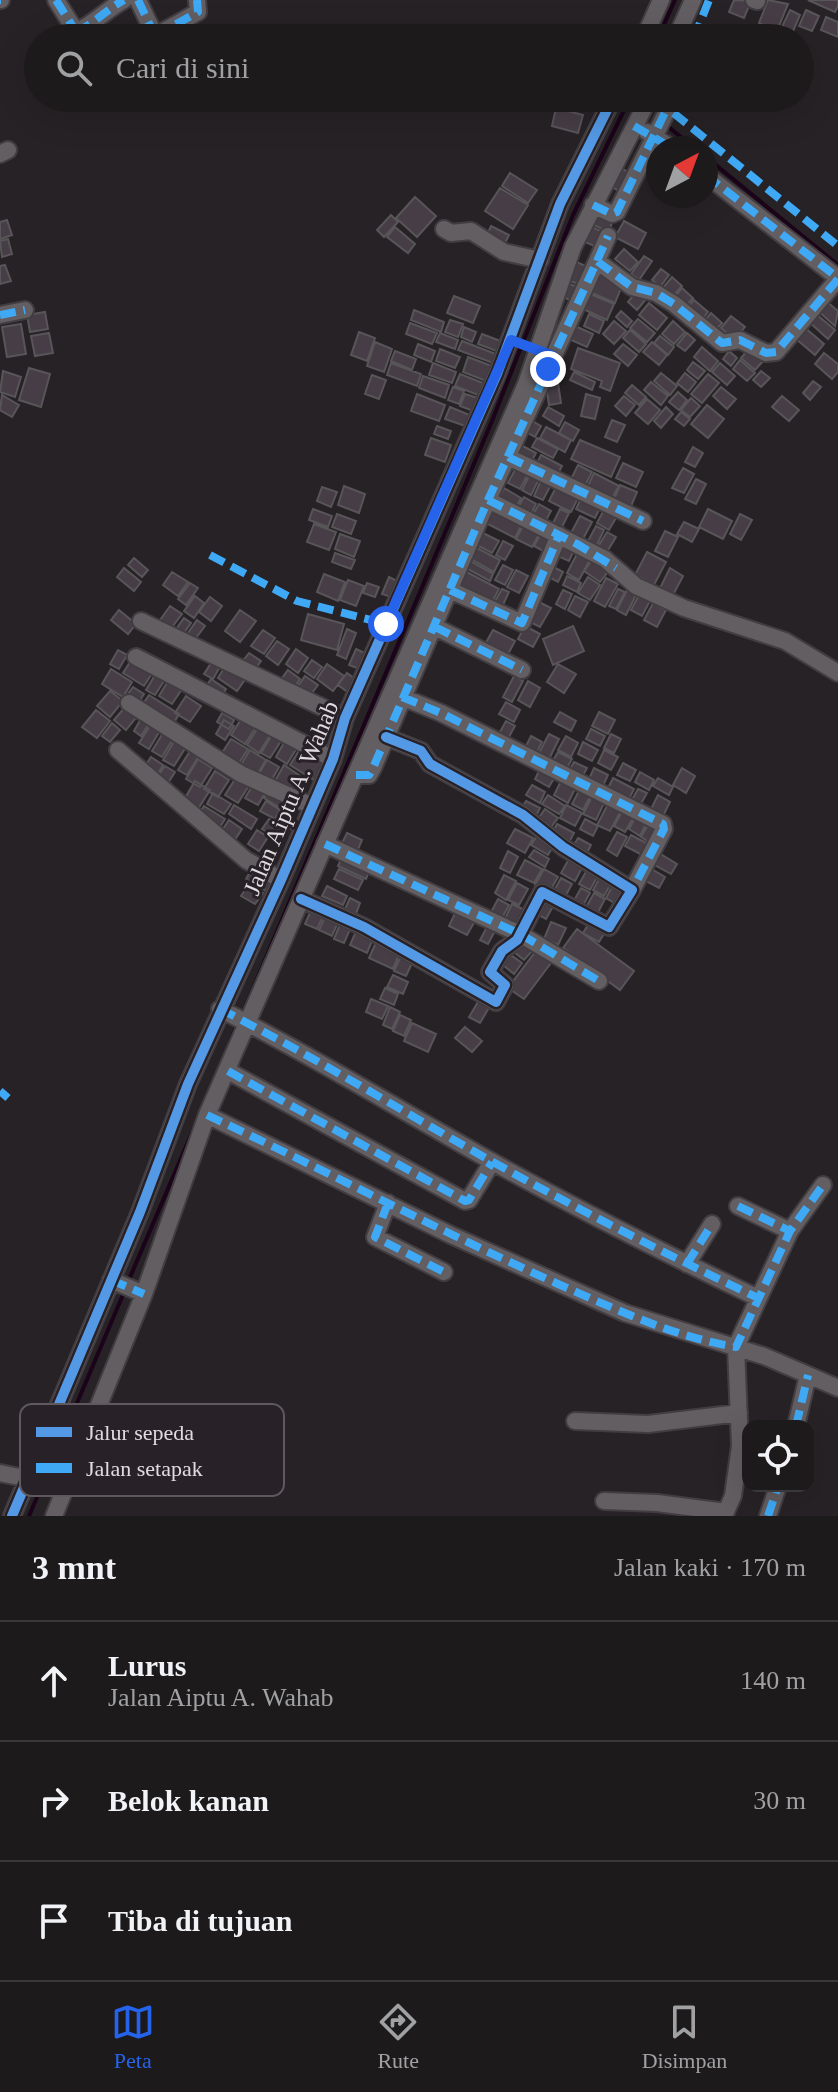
<!DOCTYPE html>
<html lang="id">
<meta charset="utf-8">
<style>
:root{--surface:#1d1a1c;--page:#252325;--text:#f1f3f6;--muted:#a0a1a3;--line:#3b383b;--accent:#2563eb}
body{margin:0;font-family:"Times New Roman",serif;background:var(--page);color:var(--text)}
.controls{position:absolute;right:24px;bottom:24px;display:grid;overflow:hidden;border-radius:16px;box-shadow:0 8px 32px #0002}
.controls button{width:72px;height:72px;display:grid;place-items:center;padding:0;border:0;border-bottom:2px solid var(--line);background:var(--surface);color:var(--text);font:40px sans-serif}
.compass{position:absolute;left:646px;top:136px;width:72px;height:72px;border-radius:50%;background:var(--surface);box-shadow:0 8px 32px #0002;rotate:41deg}
.stop{position:absolute;width:24px;height:24px;margin:-18px;border:6px solid #2563eb;border-radius:50%;background:#fff}
.stop.end{background:#2563eb;border-color:#fff;box-shadow:0 2px 8px #0008}
.list{margin:0;padding:0;list-style:none}
h2{display:flex;justify-content:space-between;align-items:center;height:104px;margin:0;padding:0 32px;font-size:34px}
h2 small{font-size:26px;font-weight:400;color:var(--muted)}
.list li{display:grid;grid-template-columns:52px 1fr auto;gap:24px;align-items:center;box-sizing:border-box;height:120px;padding:0 32px;border-top:2px solid var(--line)}
.list b{display:block;font-size:30px;white-space:nowrap}
.list p{margin:0;font-size:26px;white-space:nowrap;color:var(--muted)}
.list em{font-size:26px;font-style:normal;color:var(--muted)}
.icon{flex:none;width:44px;height:44px;fill:none;stroke:currentColor;stroke-width:2;stroke-linecap:round;stroke-linejoin:round}
.map{position:relative;flex:none;width:838px;height:1516px;overflow:hidden}
.search{position:absolute;background:var(--surface);box-shadow:0 8px 32px #0002;left:24px;right:24px;top:24px;height:88px;display:flex;align-items:center;gap:20px;box-sizing:border-box;padding:0 28px;border-radius:44px;color:var(--muted);font-size:30px}
.sheet{height:464px;background:var(--surface)}
nav{display:flex;justify-content:space-around;align-items:center;box-sizing:border-box;height:112px;border-top:2px solid var(--line);background:var(--surface);font-size:22px;color:var(--muted)}
nav a{display:grid;justify-items:center;gap:4px}
nav .on{color:var(--accent)}
.map>svg:first-child{display:block}
</style>
<div class="map">
<svg width="838" height="1516" viewBox="0 0 838 1516">
<rect width="100%" height="100%" fill="#272226"/>
<g fill="none" stroke-linecap="round" stroke-linejoin="round">
<path stroke="#1b031a" stroke-width="4" d="M658,38l17,-38
M665,124l29,24
M706,157l132,108
M241,1017l251,-596 81,-206 57,-117
M230,1042l7,-17
M128,1282l69,-161
M29,1516l96,-226"/>
</g>
<path fill="#473d46" stroke="#585558" stroke-width="2" d="M734,0l17,1 -7,17 -15,-6z
M768,0l20,4 -11,27 -18,-8z
M808,0h30v6l-3,6z
M790,10l10,5 -9,21 -11,-5z
M806,10l13,6 -7,15 -13,-5z
M826,17l12,5v15l-17,-7z
M556,108l27,7 -5,18 -26,-7z
M617,166l13,7 -9,19 -14,-8z
M510,173l27,17 -9,13 -26,-17z
M500,188l28,17 -15,24 -28,-18z
M415,197l21,19 -19,21 -21,-19z
M596,209l18,10 -6,13 -18,-9z
M391,215l7,7 -14,15 -7,-7z
M7,220l5,15 -12,4v-17z
M624,221l22,12 -8,16 -23,-12z
M585,224l20,9 -6,15 -21,-9z
M491,226l18,9 -5,10 -18,-8z
M395,227l20,17 -7,9 -21,-16z
M8,239l4,15 -10,3 -2,-16z
M624,249l14,13 -8,9 -15,-12z
M644,256l8,5 -13,19 -8,-6z
M572,260l18,8 -8,18 -18,-8z
M5,265l6,16 -11,3v-18z
M661,269l8,6 -9,12 -8,-7z
M598,272l25,11 -8,20 -25,-11z
M672,277l10,9 -10,11 -10,-8z
M565,282l15,6 -6,14 -15,-7z
M682,288l11,10 -8,9 -11,-9z
M637,291l9,8 -9,11 -9,-8z
M588,293l26,11 -7,16 -26,-12z
M454,296l26,10 -7,17 -26,-10z
M694,300l14,12 -8,10 -14,-12z
M826,301l12,10 -3,15 -17,-15z
M649,303l18,15 -10,12 -18,-15z
M414,310l30,12 -3,10 -30,-12z
M621,311l11,10 -5,6 -11,-10z
M45,312l3,17 -18,3 -3,-17z
M711,313l11,10 -9,10 -11,-9z
M589,314l15,7 -5,12 -15,-7z
M816,314l19,16 -7,9 -19,-17z
M731,316l14,11 -11,13 -13,-12z
M638,319l17,14 -8,9 -17,-14z
M450,320l13,4 -5,13 -13,-5z
M614,321l12,10 -12,13 -11,-10z
M673,321l12,11 -11,12 -12,-10z
M410,323l27,10 -5,11 -26,-10z
M21,324l5,30 -19,3 -5,-30z
M575,326l18,8 -6,13 -18,-8z
M464,327l12,5 -4,10 -11,-5z
M804,327l20,17 -9,11 -20,-17z
M630,330l16,14 -7,8 -16,-14z
M359,332l16,6 -8,23 -16,-6z
M49,333l4,20 -18,3 -4,-20z
M440,333l18,7 -3,9 -19,-7z
M687,333l8,7 -10,11 -8,-6z
M482,334l24,9 -4,10 -24,-9z
M660,336l14,11 -6,8 -14,-12z
M462,341l34,13 -3,9 -35,-13z
M375,342l17,7 -8,23 -17,-6z
M652,342l15,13 -8,10 -16,-13z
M418,344l17,7 -4,11 -17,-7z
M623,344l14,11 -9,11 -14,-12z
M702,347l16,14 -8,10 -16,-14z
M578,348l42,15 -10,28 -10,-4 2,-6 -31,-12z
M440,349l20,8 -5,11 -19,-7z
M749,349l14,12 -8,9 -14,-12z
M395,351l21,8 -4,11 -21,-9z
M729,351l8,7 -6,8 -8,-7z
M824,353l14,11v8l-6,7 -17,-15z
M468,357l24,9 -6,15 -23,-9z
M740,360l15,13 -8,8 -14,-12z
M693,362l12,9 -7,8 -11,-9z
M391,363l30,11 -4,12 -30,-11z
M433,363l23,9 -4,11 -23,-8z
M720,363l15,13 -8,9 -15,-13z
M29,368l21,6 -9,33 -22,-7z
M3,371l18,6 -6,20 -15,-5z
M761,371l9,7 -9,9 -8,-7z
M574,372l21,10 -3,8 -22,-10z
M661,373l16,13 -7,9 -16,-14z
M685,373l11,9 -8,10 -11,-9z
M460,374l23,9 -5,12 -23,-9z
M708,374l11,9 -17,20 -11,-9z
M372,375l14,5 -7,19 -14,-5z
M423,376l26,9 -4,13 -26,-10z
M813,381l8,6 -11,13 -7,-7z
M651,382l17,14 -7,9 -17,-15z
M558,383l3,20 -12,2 -3,-20z
M632,385l14,12 -7,8 -14,-12z
M453,387l11,4 -5,13 -11,-4z
M721,387l15,12 -9,10 -14,-13z
M678,392l9,8 -8,10 -10,-8z
M417,394l28,11 -6,16 -28,-10z
M465,394l16,5 -5,13 -16,-6z
M586,394l14,4 -5,21 -14,-3z
M2,395l17,10 -7,12 -12,-7z
M624,396l11,9 -9,11 -11,-10z
M782,396l17,14 -10,11 -17,-14z
M691,398l9,8 -10,11 -9,-7z
M647,399l13,11 -12,14 -13,-11z
M707,405l17,14 -16,19 -17,-14z
M450,407l22,9 -4,11 -23,-8z
M548,407l16,9 -5,10 -16,-10z
M666,407l7,7 -12,14 -7,-7z
M681,412l9,7 -6,7 -9,-7z
M529,419l12,7 -6,11 -13,-7z
M612,420l13,5 -8,17 -12,-5z
M565,422l14,8 -6,11 -14,-8z
M437,426l14,5 -3,8 -14,-5z
M546,427l25,13 -6,12 -25,-14z
M431,438l20,7 -6,17 -20,-7z
M537,438l21,11 -5,9 -21,-11z
M580,440l40,17 -9,20 -40,-18z
M517,443l19,10 -7,13 -18,-10z
M693,447l10,6 -8,14 -10,-5z
M541,455l21,11 -7,13 -20,-12z
M623,463l20,9 -7,15 -20,-9z
M518,464l12,6 -10,19 -12,-6z
M578,465l14,7 -9,18 -14,-7z
M683,468l11,6 -10,19 -12,-5z
M531,472l9,5 -9,18 -9,-5z
M594,473l25,13 -8,14 -24,-12z
M542,478l10,5 -9,17 -9,-4z
M696,479l10,5 -10,20 -11,-5z
M558,483l22,11 -9,18 -22,-11z
M620,485l17,7 -8,19 -17,-7z
M344,486l21,8 -6,19 -21,-8z
M322,487l15,5 -6,15 -14,-6z
M504,488l17,10 -7,13 -17,-9z
M583,494l19,10 -7,14 -19,-9z
M524,497l12,7 -7,14 -13,-7z
M539,504l12,7 -7,13 -13,-6z
M607,504l13,7 -11,19 -12,-7z
M313,509l19,7 -4,11 -19,-7z
M493,509l29,15 -7,14 -29,-15z
M560,509l9,4 -10,20 -9,-4z
M708,509l24,12 -9,18 -24,-12z
M337,514l19,7 -5,13 -19,-7z
M740,514l12,6 -11,20 -11,-6z
M580,516l12,6 -9,17 -12,-6z
M525,522l16,9 -9,16 -16,-8z
M684,522l15,7 -7,13 -15,-8z
M314,524l22,8 -7,18 -22,-8z
M596,526l8,4 -9,19 -9,-4z
M543,530l12,7 -8,16 -13,-7z
M665,531l13,6 -10,20 -13,-6z
M481,532l18,9 -7,12 -17,-9z
M607,532l9,5 -11,18 -9,-5z
M340,534l20,7 -6,16 -19,-8z
M561,538l15,8 -7,15 -16,-7z
M503,541l10,5 -8,14 -9,-5z
M477,548l23,12 -6,12 -23,-13z
M580,548l13,6 -14,26 -12,-7z
M647,552l19,10 -12,23 -19,-10z
M335,553l20,7 -4,9 -19,-7z
M595,556l16,12 -11,14 -16,-11z
M134,558l14,12 -6,7 -14,-12z
M470,561l23,13 -3,7 -24,-13z
M548,564l15,8 -5,10 -15,-8z
M503,565l10,5 -8,15 -10,-5z
M124,568l17,14 -7,9 -17,-14z
M670,568l13,8 -10,19 -13,-7z
M463,570l36,19 -8,15 -36,-20z
M516,570l12,6 -9,17 -12,-6z
M172,572l16,10 -10,14 -15,-11z
M324,574l21,8 -7,19 -21,-9z
M567,576l14,7 -4,9 -14,-7z
M389,577l8,4 -6,16 -9,-3z
M588,577l12,8 -10,15 -12,-7z
M606,578l12,6 -13,23 -11,-6z
M348,580l16,6 -8,20 -16,-6z
M190,583l8,5 -12,17 -8,-6z
M367,583l12,4 -4,10 -12,-4z
M502,589l7,3 -7,15 -8,-4z
M618,589l7,3 -9,17 -7,-3z
M563,590l9,4 -7,15 -9,-5z
M627,590l9,5 -10,20 -9,-5z
M639,595l11,6 -8,15 -11,-6z
M195,596l9,7 -10,15 -10,-7z
M575,596l13,6 -8,15 -12,-7z
M210,597l12,9 -11,15 -12,-9z
M537,601l14,7 -11,19 -14,-7z
M653,603l13,7 -9,17 -13,-7z
M170,606l12,8 -13,17 -11,-8z
M119,610l17,14 -8,10 -17,-14z
M240,610l16,11 -16,21 -15,-11z
M308,614l36,10 -7,26 -36,-10z
M184,618l7,5 -10,14 -7,-5z
M197,620l8,6 -9,12 -8,-5z
M525,626l15,8 -7,13 -15,-8z
M573,626l11,25 -31,14 -10,-26z
M347,629l9,4 -10,26 -9,-4z
M263,630l12,8 -11,16 -13,-8z
M493,630l22,11 -9,17 -22,-12z
M277,641l12,8 -11,16 -12,-9z
M296,649l12,9 -10,15 -12,-9z
M356,649l13,6 -7,15 -13,-5z
M118,650l9,5 -8,14 -9,-5z
M249,653l12,8 -8,11 -12,-9z
M132,659l21,13 -9,14 -21,-13z
M213,660l8,5 -8,14 -9,-5z
M312,660l10,7 -8,11 -10,-7z
M327,664l17,12 -11,15 -16,-12z
M558,664l18,10 -12,19 -17,-11z
M226,665l20,13 -9,13 -19,-13z
M111,669l21,13 -9,15 -21,-13z
M288,670l12,9 -8,12 -13,-9z
M157,672l9,6 -11,17 -9,-5z
M347,673l11,8 -9,12 -11,-8z
M305,676l13,9 -10,13 -12,-9z
M514,676l9,5 -11,21 -9,-5z
M211,679l15,10 -6,11 -16,-10z
M168,681l14,8 -10,15 -13,-8z
M528,681l12,7 -10,19 -12,-7z
M133,687l11,7 -7,11 -12,-7z
M110,691l13,10 -13,16 -13,-11z
M149,695l30,19 -7,12 -31,-19z
M186,696l15,10 -11,16 -15,-9z
M506,702l14,8 -6,12 -15,-8z
M127,705l11,10 -12,15 -12,-10z
M96,710l14,11 -13,17 -15,-11z
M560,712l16,9 -5,10 -17,-9z
M599,712l16,8 -7,14 -16,-8z
M222,713l12,7 -5,9 -12,-7z
M142,717l8,5 -9,14 -7,-5z
M242,718l14,9 -11,17 -14,-9z
M224,720l10,6 -9,14 -9,-6z
M506,721l9,5 -10,18 -9,-5z
M112,723l8,7 -10,12 -8,-6z
M150,726l9,6 -10,17 -10,-6z
M259,726l12,8 -12,19 -12,-8z
M591,729l14,7 -5,10 -14,-7z
M163,733l10,6 -11,18 -10,-6z
M549,734l10,5 -11,22 -10,-6z
M611,734l10,5 -7,14 -10,-5z
M272,735l9,6 -11,17 -9,-5z
M531,736l11,6 -8,16 -11,-6z
M566,736l12,7 -7,14 -13,-7z
M231,739l17,10 -11,17 -17,-10z
M286,739l12,7 -11,18 -11,-7z
M175,740l11,7 -12,19 -11,-6z
M583,742l15,8 -6,11 -14,-7z
M302,746l23,15 -11,19 -24,-15z
M250,750l16,10 -11,18 -16,-10z
M604,750l14,7 -7,13 -13,-7z
M190,751l9,5 -12,19 -9,-5z
M558,752l14,7 -7,12 -14,-7z
M151,757l12,8 -6,11 -13,-8z
M198,759l14,9 -12,19 -14,-8z
M267,760l12,7 -10,18 -12,-8z
M574,762l13,6 -7,13 -13,-7z
M623,763l13,7 -6,11 -13,-6z
M284,765l21,14 -9,15 -21,-13z
M165,766l10,6 -9,14 -10,-7z
M541,767l15,8 -7,12 -14,-8z
M594,768l14,7 -6,13 -14,-7z
M682,768l13,8 -9,17 -13,-8z
M215,771l14,9 -11,17 -14,-8z
M640,772l14,8 -5,10 -14,-8z
M237,776l13,8 -12,19 -13,-8z
M563,777l14,8 -9,18 -14,-8z
M613,778l21,11 -6,12 -21,-11z
M658,778l15,9 -4,8 -16,-9z
M195,781l15,9 -14,22 -14,-9z
M254,783l12,8 -8,14 -13,-7z
M532,785l13,7 -5,11 -14,-8z
M582,785l11,6 -10,19 -11,-6z
M638,789l9,4 -9,16 -9,-4z
M269,790l21,12 -5,9 -21,-13z
M213,793l18,11 -7,10 -17,-10z
M594,793l12,6 -10,21 -13,-6z
M548,795l17,11 -6,8 -17,-10z
M658,795l12,7 -8,16 -12,-7z
M266,801l14,9 -5,9 -15,-8z
M526,801l14,7 -5,10 -14,-8z
M609,802l13,7 -12,22 -13,-6z
M234,805l23,14 -6,10 -22,-15z
M566,805l16,8 -7,13 -15,-8z
M204,806l21,13 -7,11 -21,-12z
M624,808l11,7 -10,17 -11,-6z
M545,809l13,9 -11,14 -12,-9z
M284,813l15,10 -5,8 -16,-10z
M637,814l11,6 -8,16 -11,-7z
M269,819l19,12 -6,10 -20,-12z
M585,819l13,7 -5,10 -13,-7z
M229,820l13,9 -10,15 -13,-9z
M651,820l11,6 -10,18 -11,-7z
M557,824l17,9 -7,13 -17,-9z
M515,829l18,9 -8,15 -18,-10z
M257,830l11,7 -9,14 -11,-7z
M617,832l10,5 -10,19 -10,-6z
M347,833l15,7 -6,14 -16,-7z
M539,833l16,10 -7,12 -17,-10z
M631,835l17,9 -6,11 -17,-9z
M578,838l13,7 -6,12 -14,-7z
M534,850l15,9 -4,8 -16,-10z
M508,851l10,6 -8,16 -10,-5z
M659,853l18,11 -6,10 -18,-10z
M342,857l28,12 -4,10 -28,-13z
M570,857l14,7 -9,17 -14,-8z
M525,860l17,9 -8,14 -17,-8z
M253,867l20,13 -7,11 -20,-12z
M588,868l11,6 -9,16 -11,-6z
M650,868l15,9 -6,11 -15,-8z
M339,869l24,11 -5,10 -24,-11z
M544,869l14,8 -9,16 -14,-8z
M602,874l11,6 -9,16 -11,-6z
M504,875l12,6 -10,19 -11,-7z
M561,878l11,6 -8,15 -11,-6z
M517,883l11,6 -9,16 -11,-5z
M614,883l12,6 -8,16 -12,-7z
M249,884l14,9 -8,11 -14,-8z
M327,886l20,10 -4,9 -21,-9z
M581,888l9,5 -9,16 -9,-5z
M594,893l11,6 -10,19 -11,-7z
M543,894l13,7 -10,18 -13,-7z
M350,898l10,5 -4,11 -11,-5z
M498,899l11,6 -9,17 -11,-6z
M512,904l17,8 -11,21 -16,-8z
M312,908l12,6 -7,15 -12,-5z
M456,911l19,10 -8,14 -18,-9z
M326,915l13,5 -7,16 -13,-6z
M591,920l16,9 -8,13 -16,-9z
M341,922l10,5 -7,16 -10,-4z
M551,922l15,6 -8,17 -14,-6z
M489,923l8,4 -9,17 -8,-4z
M357,929l17,7 -7,17 -17,-8z
M577,929l57,42 -14,19 -57,-42z
M377,940l24,10 -8,19 -24,-11z
M522,941l11,9 -9,10 -10,-8z
M539,947l15,12 -30,40 -16,-11z
M511,955l11,8 -8,11 -11,-9z
M401,956l12,5 -7,15 -12,-5z
M393,975l15,7 -5,12 -16,-7z
M385,988l13,6 -4,11 -14,-6z
M371,999l17,7 -6,13 -16,-7z
M479,1000l11,6 -10,17 -11,-6z
M390,1007l10,5 -8,17 -9,-4z
M400,1015l11,5 -7,16 -11,-5z
M412,1023l24,11 -8,18 -24,-11z
M465,1027l17,14 -10,11 -17,-14z"/>
<g fill="none" stroke-linecap="round" stroke-linejoin="round">
<defs>
<path id="street" d="M0,0h1
M56,0l24,38
M138,0l17,36 -4,2
M754,0l3,1
M76,32c19,-9 30,-22 48,-32
M155,36l43,-24 -1,-12
M644,38l17,-38
M676,38l17,-38
M647,132l25,16
M0,154l8,-4
M706,175l132,103
M593,205l19,9 5,-2 51,-103
M444,229l7,4 20,-2 33,21 36,8
M597,261l11,-25
M0,315l25,-5
M508,457l135,64
M488,500l117,59 31,27 48,22 101,33 53,32
M450,590l72,33 37,-88
M141,621l204,97
M435,627l87,43
M136,657l197,102
M402,697l39,16 222,111 1,5 -32,61
M129,703l112,71 71,32
M118,750l128,110 35,20
M356,775h13l4,-7 115,-268 109,-239 35,26 24,6 18,11 48,39 18,-3 26,13 10,-1 62,-73
M325,844l195,90 79,47
M301,899l63,28 132,75 9,-17 -15,-13 12,-21 15,-11 25,-48 67,35 23,-37 -69,-43 -40,-32 -93,-51 -9,-13 -35,-14
M220,1009c93,47 180,101 271,152 88,49 177,94 267,137
M228,1071l237,130 4,-1 23,-38
M207,1115l244,120 174,78 139,43 74,32
M388,1203l-13,34 69,35
M738,1206l52,25
M687,1264l25,-40
M111,1280l33,14
M575,1421l73,3 91,-11
M796,1426l12,-51
M0,1473l29,6
M604,1501l53,2 69,9
M12,1516l128,-304 48,-128 93,-204 52,-121 12,-41 152,-344 63,-170 53,-106
M54,1516l90,-222 63,-179 319,-731 47,-137 76,-149
M724,1516l9,-20 7,-50 -4,-99 54,-116 33,-46
M768,1516l10,-30"/>
</defs>
<use href="#street" stroke="#423d41" stroke-width="20"/>
<use href="#street" stroke="#625e62" stroke-width="16"/>
<path stroke="#3fa9f5" stroke-width="8" stroke-dasharray="16 8" stroke-linecap="butt" d="M0,0h1
M56,0l24,38
M138,0l17,36 -4,2
M76,32c19,-9 30,-22 48,-32
M155,36l43,-24 -1,-12
M694,38l15,-38
M655,98l183,148
M634,126l38,22
M706,175l132,103
M593,205l19,9 5,-2 55,-114
M597,261l11,-25
M0,315l25,-5
M511,340l42,16
M508,457l135,64
M488,500l89,44 39,24
M210,555l87,46 89,23
M450,590l72,33 37,-88
M435,627l87,43
M402,697l39,16 222,111 1,5 -32,61
M356,775h13l4,-7 115,-268 109,-239 35,26 24,6 18,11 48,39 18,-3 26,13 10,-1 62,-73
M325,844l195,90 79,47
M220,1009c93,47 180,101 271,152 88,49 177,94 267,137
M228,1071l237,130 4,-1 23,-38
M0,1091l8,7
M207,1115c118,55 232,116 351,169 57,25 116,53 178,63l54,-116 33,-46
M388,1203l-13,34 69,35
M738,1206l52,25
M687,1264l25,-40
M111,1280l33,14
M796,1426l12,-51
M768,1516l10,-30"/>
<defs>
<path id="cycleway" d="M301,899l63,28 132,75 9,-17 -15,-13 12,-21 15,-11 25,-48 67,35 23,-37 -69,-43 -40,-32 -93,-51 -9,-13 -35,-14
M12,1516l128,-304 48,-128 93,-204 52,-121 12,-41 152,-344 63,-170 53,-106"/>
</defs>
<use href="#cycleway" stroke="#282127" stroke-width="15"/>
<use href="#cycleway" stroke="#5399e6" stroke-width="10"/>
</g>
<g fill="none" stroke-linecap="round" stroke-linejoin="round">
<path stroke="#2563eb" stroke-width="10" d="M386,624l125,-284 42,16 -5,13"/>
</g>
<g text-anchor="middle" stroke-width="6" stroke-linejoin="round" paint-order="stroke">
<g font-size="24" fill="#e0dbdf" stroke="#282127">
<text transform="translate(291 798) rotate(-67)" y="8">Jalan Aiptu A. Wahab</text>
</g>
</g>
<rect x="20" y="1404" width="264" height="92" rx="12" fill="#282127" stroke="#5f595e" stroke-width="2"/>
<rect x="36" y="1427" width="36" height="10" fill="#5399e6"/>
<rect x="36" y="1463" width="36" height="10" fill="#3fa9f5"/>
<g font-size="22" fill="#e0dbdf">
<text x="86" y="1440">Jalur sepeda</text>
<text x="86" y="1476">Jalan setapak</text>
</g>
</svg>
<div class="controls">
<button><svg class="icon" aria-label="locate" viewBox="0 0 24 24"><circle cx="12" cy="12" r="6"/><path d="M12 2v4M12 18v4M2 12h4M18 12h4"/></svg></button>
</div>
<svg class="compass" viewBox="-18 -18 36 36"><path d="M0-13l5 13h-10z" fill="#e53935"/><path d="M0 13l5-13h-10z" fill="#a0a1a3"/></svg>
<div class="stop" style="left:386px;top:624px"></div>
<div class="stop end" style="left:548px;top:369px"></div>
<div class="search"><svg class="icon" aria-label="search" viewBox="0 0 24 24"><circle cx="10" cy="10" r="6"/><path d="M15 15l6 6"/></svg>Cari di sini</div>
</div>
<section class="sheet">
<h2>3 mnt<small>Jalan kaki · 170 m</small></h2>
<ul class="list">
<li><svg class="icon" aria-label="ahead" viewBox="0 0 24 24"><path d="M12 20V5M6 11l6-6 6 6"/></svg><div><b>Lurus</b><p>Jalan Aiptu A. Wahab</p></div><em>140 m</em></li>
<li><svg class="icon" aria-label="right" viewBox="0 0 24 24"><path d="M7 20v-9h11M14 6l5 5-5 5"/></svg><div><b>Belok kanan</b></div><em>30 m</em></li>
<li><svg class="icon" aria-label="arrive" viewBox="0 0 24 24"><path d="M6 21V4h12l-3 4 3 4H6"/></svg><div><b>Tiba di tujuan</b></div></li>
</ul>
</section>
<nav>
<a class="on"><svg class="icon" aria-label="map" viewBox="0 0 24 24"><path d="M3 6l6-2 6 2 6-2v14l-6 2-6-2-6 2zM9 4v14M15 6v14"/></svg>Peta</a>
<a><svg class="icon" aria-label="directions" viewBox="0 0 24 24"><path d="M12 3l9 9-9 9-9-9zM9 14v-3h6M13 9l2 2-2 2"/></svg>Rute</a>
<a><svg class="icon" aria-label="saved" viewBox="0 0 24 24"><path d="M7 4h10v16l-5-4-5 4z"/></svg>Disimpan</a>
</nav>
